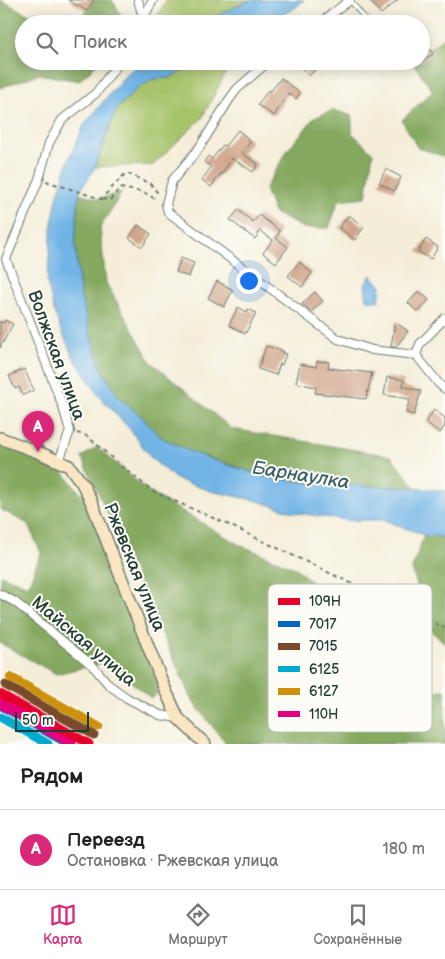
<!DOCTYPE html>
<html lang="ru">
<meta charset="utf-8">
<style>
:root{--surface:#fff;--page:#f6f6f6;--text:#202124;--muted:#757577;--line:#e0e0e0;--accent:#db2777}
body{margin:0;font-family:"Balsamiq Sans",sans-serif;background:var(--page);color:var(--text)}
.scale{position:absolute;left:15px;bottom:12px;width:74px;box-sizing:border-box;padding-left:5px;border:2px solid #1f3d34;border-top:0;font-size:14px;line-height:18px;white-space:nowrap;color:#1f3d34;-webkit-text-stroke:4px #fdfcf7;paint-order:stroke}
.you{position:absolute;left:248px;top:280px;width:18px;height:18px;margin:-12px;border:4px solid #fff;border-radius:50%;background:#1a73e8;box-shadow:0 0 0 8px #1a73e833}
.badge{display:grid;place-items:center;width:32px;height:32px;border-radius:50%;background:var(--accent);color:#fff;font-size:16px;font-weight:700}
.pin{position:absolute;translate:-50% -41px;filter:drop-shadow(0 1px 2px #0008)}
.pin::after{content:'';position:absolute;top:26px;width:18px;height:15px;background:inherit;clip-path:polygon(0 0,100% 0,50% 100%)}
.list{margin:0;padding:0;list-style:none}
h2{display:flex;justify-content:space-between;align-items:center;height:65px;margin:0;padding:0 20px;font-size:21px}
h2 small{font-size:16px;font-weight:400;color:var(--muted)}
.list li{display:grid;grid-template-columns:32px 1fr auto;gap:15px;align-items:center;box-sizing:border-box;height:80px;padding:0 20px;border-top:1px solid var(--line)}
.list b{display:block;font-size:19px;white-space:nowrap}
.list p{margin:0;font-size:16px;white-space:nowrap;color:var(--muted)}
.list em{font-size:16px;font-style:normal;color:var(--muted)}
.icon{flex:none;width:28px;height:28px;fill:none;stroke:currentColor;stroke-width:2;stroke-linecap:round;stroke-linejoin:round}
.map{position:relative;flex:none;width:445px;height:744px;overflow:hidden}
.search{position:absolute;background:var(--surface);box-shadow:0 2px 12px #0003;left:15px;right:15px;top:15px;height:55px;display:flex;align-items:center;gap:12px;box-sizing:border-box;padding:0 18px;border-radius:28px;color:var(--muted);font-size:19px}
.sheet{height:145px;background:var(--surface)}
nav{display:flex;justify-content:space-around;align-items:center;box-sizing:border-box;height:70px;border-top:1px solid var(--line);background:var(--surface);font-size:14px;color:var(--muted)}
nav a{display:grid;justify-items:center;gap:2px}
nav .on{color:var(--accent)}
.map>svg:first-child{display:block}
</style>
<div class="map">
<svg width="445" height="744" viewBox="0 0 445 744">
<rect width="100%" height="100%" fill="#fdfcf7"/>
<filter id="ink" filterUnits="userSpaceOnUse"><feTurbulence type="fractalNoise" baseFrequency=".02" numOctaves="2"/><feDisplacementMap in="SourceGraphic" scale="10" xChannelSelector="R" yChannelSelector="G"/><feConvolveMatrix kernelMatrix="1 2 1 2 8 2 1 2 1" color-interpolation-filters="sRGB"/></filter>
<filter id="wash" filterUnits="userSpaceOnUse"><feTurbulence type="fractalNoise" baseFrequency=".0096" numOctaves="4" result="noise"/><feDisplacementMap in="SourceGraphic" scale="20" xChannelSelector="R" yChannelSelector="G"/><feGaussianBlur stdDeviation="1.12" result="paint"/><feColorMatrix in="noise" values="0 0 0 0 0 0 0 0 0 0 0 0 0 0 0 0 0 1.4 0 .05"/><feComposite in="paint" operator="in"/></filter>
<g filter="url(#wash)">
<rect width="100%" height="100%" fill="#f4edd8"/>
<path fill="#a7c36a" stroke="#63804f" d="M166,0h84l-52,24h-45z
M200,61h39l-13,11 -24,46 -49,47 -58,2 22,-58 20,-20 16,-10 16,-1z"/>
<path fill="#85a95e" stroke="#527349" d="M0,0l47,24h-23v37h76l-21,20 -40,-7 -39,14z
M92,0h20l8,13 -1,11h-39z
M445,36v121l-28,-10 -15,-27 31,-29 -21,-29 9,-1v-6z
M333,110l19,6v17l21,20 -7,44 -27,3 -10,28h-25l-30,-15 -9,-24 22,-38 27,-33z
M122,192l-22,36 6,55 45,79 81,67 159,27 25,32 -99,-4 -50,-7 -78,-26 -29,-14 -19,-21 -22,-18 -16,-26 -12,-36 -11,-43 -5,-50 4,-50 19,6z
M0,441l45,17 18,14 22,27 75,191 -8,9 -46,-37 -50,12 -56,-31 1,-68 27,11 13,-33 -13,-29 -28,-15z
M97,447l52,45 89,52 59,25 134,122 14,-1v54h-219l-34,-44 -110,-243z
M424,535l21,2v106l-13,-11 -20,-63z"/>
<path fill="#71b4e6" stroke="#48788d" d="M250,0h54l-9,8 -31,16h-66z
M141,61h59l-31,17 -16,1 -16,10 -20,19 -11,27 -11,32 -16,26 -4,50 5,50 11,43 12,36 16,26 22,18 19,21 29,14 26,10 52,16 50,7 99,4 29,3v46l-21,-2 -40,-15h-38l-49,-7 -43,-13 -43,-9 -35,-12 -24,-20 -24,-32 -29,-31 -27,-41 -17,-40 -8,-33 5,-59 6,-29 11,-35 15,-34 39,-47z
M371,275l10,11 -2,15 -12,-1 -2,-15z"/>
<g id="blocks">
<path fill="#d0a48a" d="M68,0h26l-7,11z
M369,0h29l-17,14z
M421,39l12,15 -12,8z
M295,61h29l-15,15z
M281,78l19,15 -4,6 -8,-6 -14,23 -16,-11 10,-15 2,2z
M238,130l13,11 -9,12 16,11 -5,8 -21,-14 -10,16 -1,-1 -10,14 -9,-7 9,-13 -7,-5 4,-6 4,3 11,-14 2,1z
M386,169l15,8 -7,14 -15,-8z
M238,210l15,12 6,-7 21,16 -4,7 12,9 -12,16 -13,-10 10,-13 -13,-9 -5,8 -25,-19z
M349,215l15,12 -9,13 -16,-12z
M138,225l13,9 -9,13 -13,-9z
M426,239l12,8 -7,12 -13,-7z
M181,258l13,5 -5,14 -13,-5z
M299,262l13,11 -10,14 -14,-11z
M217,281l16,9 -9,17 -16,-9z
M419,291l10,9 -11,12 -10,-9z
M315,292l8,9 -12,11 -9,-8z
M238,307l9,5 1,-3 8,4 -11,21 -16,-9z
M5,320l8,4 -13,24v-27l4,2z
M395,322l13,9 -12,16h-5z
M266,346l17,5 -1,2 4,1 -4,11 -2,-1 -4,11 -18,-6z
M317,361l12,1 -1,6 44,5 -6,26 -51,-6 1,-6 -20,-4 4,-19 16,3z
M24,369l10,21 -11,5 -4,-8 -4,2 -6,-13z
M387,377l17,3 -1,6 18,5 -7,24 -8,-2 4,-14 -26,-4z
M434,410l11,8v8l-5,7 -14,-11z"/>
</g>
</g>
<g filter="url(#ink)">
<use href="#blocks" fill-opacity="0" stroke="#6a7b6d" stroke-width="1"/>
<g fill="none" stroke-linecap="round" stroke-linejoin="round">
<defs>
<path id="service" d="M350,0l19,24
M400,61l1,2"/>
<path id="minor" d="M138,0l5,17
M140,24l13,-24
M319,24l31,-24
M269,61l-32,28 -8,11 -30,48 -27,33 -6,23 2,8 40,30 130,97 34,11 44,5
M445,318l-25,26 -4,11 23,29 6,5
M59,461l11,-30 -7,-24 -57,-148 33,-80 10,-36 13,-23 34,-27 24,-32
M0,594l15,8 78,64 16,19 18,13 33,17 18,3"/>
<path id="secondary" d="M0,438l38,14 31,14 13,17 10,20 72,184 14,31 27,26"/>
</defs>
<use href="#service" stroke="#6a7b6d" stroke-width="6"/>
<use href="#minor" stroke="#6a7b6d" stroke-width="10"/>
<use href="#secondary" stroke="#6a7b6d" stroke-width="14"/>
<path stroke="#6a7b6d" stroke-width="2" stroke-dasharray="4 4" stroke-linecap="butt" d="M46,181l55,18 25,-26 25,11 8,11
M102,199l8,1 10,-12 23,4 14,8
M77,433l10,3 34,30 33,26 73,32 218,104
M0,719l23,10 21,13 2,2"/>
<use href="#service" stroke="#fff" stroke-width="4"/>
<use href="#minor" stroke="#fff" stroke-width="8"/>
<use href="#secondary" stroke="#fbe6c4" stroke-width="11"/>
<defs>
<path id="rail-1" d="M0,694l89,50"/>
<path id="rail-2" d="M0,705l69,39"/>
<path id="rail-3" d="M5,685l89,50"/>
<path id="rail-4" d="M0,717l48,27"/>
<path id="rail-5" d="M10,677l89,50"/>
<path id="rail-6" d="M0,704l72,40"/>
</defs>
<use href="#rail-1" stroke="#fdfcf7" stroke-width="12"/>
<use href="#rail-2" stroke="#fdfcf7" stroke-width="12"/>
<use href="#rail-3" stroke="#fdfcf7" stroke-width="12"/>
<use href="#rail-4" stroke="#fdfcf7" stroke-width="12"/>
<use href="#rail-5" stroke="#fdfcf7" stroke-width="12"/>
<use href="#rail-6" stroke="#fdfcf7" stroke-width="12"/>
<use href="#rail-1" stroke="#e4002b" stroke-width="9"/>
<use href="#rail-2" stroke="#0065bd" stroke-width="9"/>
<use href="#rail-3" stroke="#7a4b2a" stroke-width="9"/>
<use href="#rail-4" stroke="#00a9ce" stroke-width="9"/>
<use href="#rail-5" stroke="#cc910a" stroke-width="9"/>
<use href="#rail-6" stroke="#e5007d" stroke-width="9"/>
</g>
</g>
<g text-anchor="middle" stroke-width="4" stroke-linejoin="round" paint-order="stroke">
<g font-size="18" fill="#1f3d34" stroke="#fdfcf7">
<text transform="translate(57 355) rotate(70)" y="6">Волжская улица</text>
<text transform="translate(135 567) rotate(68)" y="6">Ржевская улица</text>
<text transform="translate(84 641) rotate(40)" y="6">Майская улица</text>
</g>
<g font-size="19" font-style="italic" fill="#386169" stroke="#fdfcf7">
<text transform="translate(301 474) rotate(9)" y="7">Барнаулка</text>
</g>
</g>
<rect x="268" y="584" width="164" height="148" rx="8" fill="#fdfcf7" stroke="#bac3bc" stroke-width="1"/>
<rect x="278" y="598" width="22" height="7" fill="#e4002b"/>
<rect x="278" y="621" width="22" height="6" fill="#0065bd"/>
<rect x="278" y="643" width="22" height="7" fill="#7a4b2a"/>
<rect x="278" y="666" width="22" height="6" fill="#00a9ce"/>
<rect x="278" y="688" width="22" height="7" fill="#cc910a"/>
<rect x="278" y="711" width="22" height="6" fill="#e5007d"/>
<g font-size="14" fill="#1f3d34">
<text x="309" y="606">109Н</text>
<text x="309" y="629">7017</text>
<text x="309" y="651">7015</text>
<text x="309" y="674">6125</text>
<text x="309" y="696">6127</text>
<text x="309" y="719">110Н</text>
</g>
</svg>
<div class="scale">50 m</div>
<div class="you"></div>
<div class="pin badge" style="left:38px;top:452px">A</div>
<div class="search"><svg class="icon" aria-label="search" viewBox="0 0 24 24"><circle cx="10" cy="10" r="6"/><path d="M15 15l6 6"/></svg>Поиск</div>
</div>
<section class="sheet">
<h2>Рядом<small></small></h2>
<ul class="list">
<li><span class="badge">A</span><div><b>Переезд</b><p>Остановка · Ржевская улица</p></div><em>180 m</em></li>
</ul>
</section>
<nav>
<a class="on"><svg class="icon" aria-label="map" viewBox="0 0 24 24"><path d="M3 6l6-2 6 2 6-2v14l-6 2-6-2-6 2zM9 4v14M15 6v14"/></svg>Карта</a>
<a><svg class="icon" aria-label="directions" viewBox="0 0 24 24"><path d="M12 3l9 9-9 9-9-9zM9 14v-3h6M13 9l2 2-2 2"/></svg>Маршрут</a>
<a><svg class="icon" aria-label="saved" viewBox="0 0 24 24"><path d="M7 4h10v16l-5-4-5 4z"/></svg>Сохранённые</a>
</nav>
